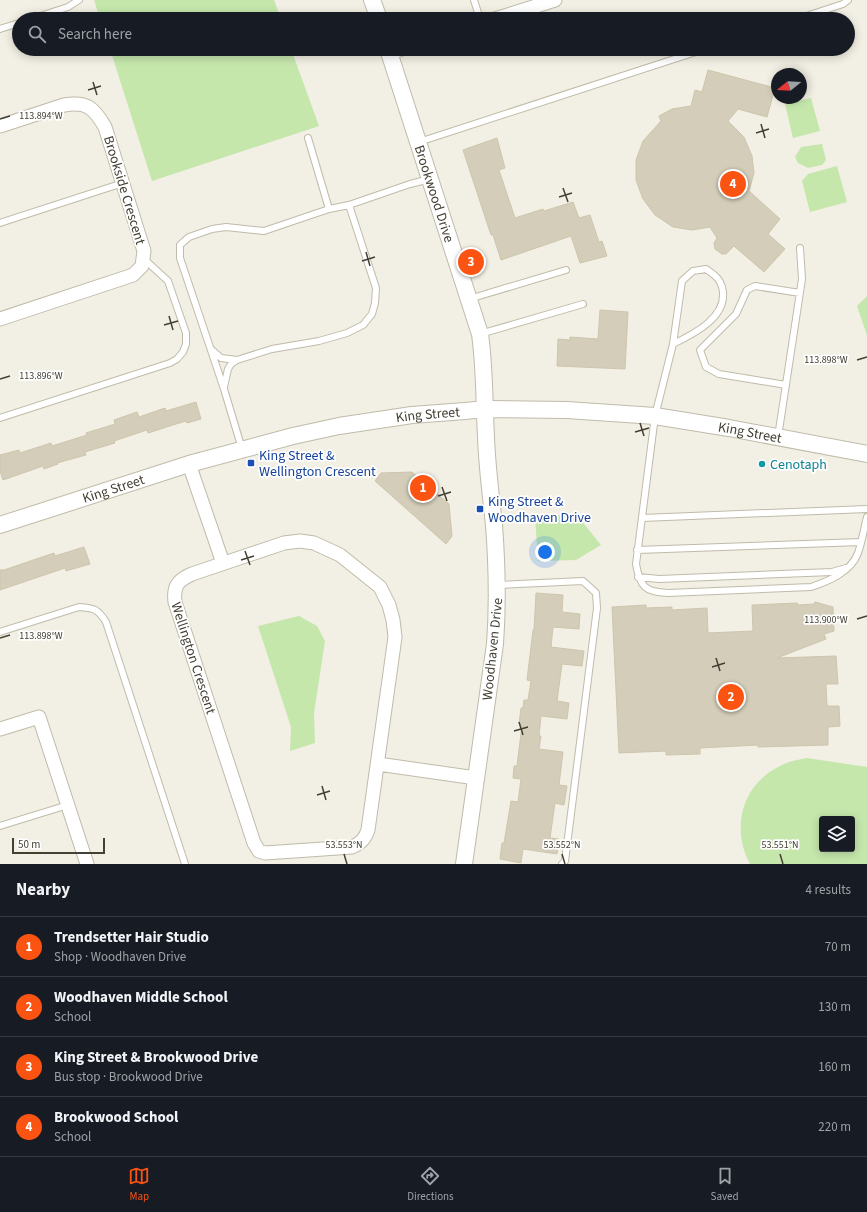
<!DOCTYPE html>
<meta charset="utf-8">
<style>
:root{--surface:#171b24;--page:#20242c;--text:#f1f3f6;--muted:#9ea1a6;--line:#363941;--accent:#fa5312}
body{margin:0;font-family:"Source Sans 3",sans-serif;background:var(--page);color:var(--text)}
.controls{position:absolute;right:12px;bottom:12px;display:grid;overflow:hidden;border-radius:4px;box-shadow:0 2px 10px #0003}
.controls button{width:36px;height:36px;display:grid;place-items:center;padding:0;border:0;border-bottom:1px solid var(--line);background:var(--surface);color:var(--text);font:20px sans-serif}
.compass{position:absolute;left:771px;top:68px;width:36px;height:36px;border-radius:50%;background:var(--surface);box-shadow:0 2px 10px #0003;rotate:252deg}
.scale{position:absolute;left:12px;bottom:10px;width:93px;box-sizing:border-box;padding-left:4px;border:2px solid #444034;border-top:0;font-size:11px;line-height:14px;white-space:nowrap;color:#444034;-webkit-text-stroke:3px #fff;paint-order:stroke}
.you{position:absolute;left:545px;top:552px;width:14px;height:14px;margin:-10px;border:3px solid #fff;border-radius:50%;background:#1a73e8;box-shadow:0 0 0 6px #1a73e833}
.badge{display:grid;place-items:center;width:26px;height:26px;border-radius:50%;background:var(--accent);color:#fff;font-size:13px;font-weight:700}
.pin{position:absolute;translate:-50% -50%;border:2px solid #fff;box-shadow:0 1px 4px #0006}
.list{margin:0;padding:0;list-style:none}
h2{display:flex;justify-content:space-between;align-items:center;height:52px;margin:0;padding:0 16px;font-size:17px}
h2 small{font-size:13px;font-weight:400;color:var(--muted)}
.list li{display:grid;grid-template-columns:26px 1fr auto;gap:12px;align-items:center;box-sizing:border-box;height:60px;padding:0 16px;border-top:1px solid var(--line)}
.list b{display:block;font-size:15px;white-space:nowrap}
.list p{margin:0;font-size:13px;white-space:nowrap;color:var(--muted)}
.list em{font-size:13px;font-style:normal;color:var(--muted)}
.icon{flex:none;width:22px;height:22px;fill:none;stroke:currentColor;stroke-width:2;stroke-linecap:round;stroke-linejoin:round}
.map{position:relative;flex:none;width:867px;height:864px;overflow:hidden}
.search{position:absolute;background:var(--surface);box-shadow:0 2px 10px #0003;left:12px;right:12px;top:12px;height:44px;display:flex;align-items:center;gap:10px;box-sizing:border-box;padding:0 14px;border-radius:22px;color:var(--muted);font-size:15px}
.sheet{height:292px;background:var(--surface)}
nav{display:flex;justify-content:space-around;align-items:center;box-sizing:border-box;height:56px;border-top:1px solid var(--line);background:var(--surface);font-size:11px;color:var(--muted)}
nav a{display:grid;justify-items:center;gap:2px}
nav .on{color:var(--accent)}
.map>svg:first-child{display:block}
</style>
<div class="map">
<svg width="867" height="864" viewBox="0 0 867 864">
<rect width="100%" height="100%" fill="#f2efe4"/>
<path fill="#c5e7ac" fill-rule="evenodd" d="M94,0h180l7,19h-181z
M110,49h181l28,77 -167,55z
M811,98l9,33 -27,7 -8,-34z
M822,144l4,16 -4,5 -14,3 -10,-5 -3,-6 6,-10z
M837,166l10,36 -37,10 -8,-31 6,-7z
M867,296v39l-10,-29z
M576,514l25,31 -25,15 -38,1 -3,-44z
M299,616l18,10 8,15 -11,72 1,30 -25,8 1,-24 -33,-101z
M807,758l60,9v97h-117c-5,-9 -8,-19 -9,-29 -3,-35 16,-61 48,-73 6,-2 13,-3 18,-4zM822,819h30v30h-30z"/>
<path fill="#d3cdb9" stroke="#cec5ac" d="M708,70l67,18 -8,29 -29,-8 -10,12 16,16 8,19 2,17 -5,18 31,28 -12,15 17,15 -21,23 -30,-26 -8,8h-4l-7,-5 -1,-6 3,-5 -7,-11 -18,3 -19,-3 -18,-12 -12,-16 -7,-19v-20l7,-19 18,-20 -2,-5 13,-7 19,-3 4,-16 7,2z
M497,138l8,30 -6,2 16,48 28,-9 1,2 29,-9 6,16 11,-3 9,27 3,-1 5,15 -27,7 -9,-27 -70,24 -8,-25h-2l-28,-85z
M600,310l28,2 -3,57 -68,-3 1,-27 12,1v-3l28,2z
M196,402l5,17 -14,4 -1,-2 -10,3 -28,9 -1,-3 -33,11 1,2 -30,9 1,3 -29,8 1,1 -14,5 -1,-3 -40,14 -3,-9v-16l19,-5 1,3 31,-10 1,3 35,-11 -1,-2 29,-9 -1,-4 23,-8 2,5 26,-9 1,3z
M412,472l37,32 3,32 -6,8 -71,-63 6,-8z
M84,547l6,17 -24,7 -1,-3 -65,22v-20h4l50,-17 1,3z
M536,593l27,2 -1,17 18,2 -1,15 -26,-2 -2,20 33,4 -2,15 -20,-2 -5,37 12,2 -2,16 -26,-3 -2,20h2l-2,13 24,3 -4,33 8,1 -3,19 -9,-2 -5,35 9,1 -2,15 -34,-5 -2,14 -21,-4 2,-16h2l7,-42 7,1 3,-23 -8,-1 1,-12h3l5,-41 -3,-1 2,-16h2l1,-8h4l3,-19 -4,-1 6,-50h1z
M815,602l18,5 1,24 -10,3 2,5 -49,19 59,-2 2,28h-12l1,22h12l1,20 -12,1v18l-70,2v-2l-58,3v6l-34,1v-4l-47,2 -7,-146 34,-2v3l26,-1v3l35,-2 1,25 45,-2 -1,-26 45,-2 2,2 15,-1z"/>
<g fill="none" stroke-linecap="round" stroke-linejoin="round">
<defs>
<path id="service" d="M474,0l6,19
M31,19l37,-12 11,-7
M797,19l46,-15 5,-4
M0,29l19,-6
M308,138l21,71
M419,142l286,-93
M0,223l123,-40
M469,299l97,-29
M480,334l103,-30
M673,344c21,-10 57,-28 49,-57 -1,-3 -2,-6 -4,-8 -3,-4 -8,-7 -12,-10l-13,2 -11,10 -9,63 -18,72 -19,148c4,23 9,28 32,29l143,-6c18,-6 40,-15 47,-34 4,-11 6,-25 9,-36
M212,350l9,8 16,2
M786,385l-67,-11 -13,-7 -6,-17 36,-36 11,-24 8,-4 45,7
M224,387l4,-18 3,-5 6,-4 35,-11 47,-8 28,-8 16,-8 9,-11 3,-11 1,-15 -27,-83
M0,418l170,-55 7,-4 6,-7 3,-8v-11l-18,-52 -24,-22
M778,437l24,-158 -2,-31
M242,449l-18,-60 -44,-131v-13l9,-8 23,-8 14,-2 38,4 65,-22 20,-4 61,-21 20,-5
M642,518l225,-9
M637,550l224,-8
M638,577l21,2 173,-7 14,-4
M498,585l85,-4 13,12 1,15 -32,253 -3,3
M0,632l79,-25c15,1 19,2 27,15l79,242
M0,826l68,-21"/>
<path id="minor" d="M495,19l60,-19
M390,53l12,-4
M0,126l64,-21c23,-4 30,3 41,22l39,124 -2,15 -9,9 -133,44
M189,464l34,99
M300,541l14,2 26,12 40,32 9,18 4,15 2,17 -27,193c-3,9 -7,13 -16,17l-87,6 -6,-2 -5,-8 -79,-241c-2,-16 3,-22 17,-28l92,-31z
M0,729l39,-12 48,147
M378,764l98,14"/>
<g id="tertiary">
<path d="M372,0l7,19"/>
<path id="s1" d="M388,49l92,285c5,36 4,68 6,103 1,30 5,59 8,88 3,40 4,79 1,119l-31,220"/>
<path id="s2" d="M0,525l189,-61 104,-28 46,-10 73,-11 53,-4 21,-2 81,1 88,6 74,12 138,26"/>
</g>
</defs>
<use href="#service" stroke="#c0bba9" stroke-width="8"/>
<use href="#minor" stroke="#c0bba9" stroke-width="15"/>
<use href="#tertiary" stroke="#c0bba9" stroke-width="18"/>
<use href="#service" stroke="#fff" stroke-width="6"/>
<use href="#minor" stroke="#fff" stroke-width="13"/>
<use href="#tertiary" stroke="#fff" stroke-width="16"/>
</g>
<path fill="none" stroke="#444034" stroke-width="1.5" d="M93,82l4,13M88,90l13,-4M0,119l10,-3M761,124l4,14M756,133l13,-4M563,188l5,14M559,197l13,-4M366,252l4,14M362,261l13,-4M169,316l4,14M164,325l14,-4M857,360l10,-3M0,379l10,-3M640,423l4,13M635,432l14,-4M442,487l5,14M438,496l13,-4M245,551l5,14M241,560l13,-4M857,619l10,-3M0,638l10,-3M716,658l4,13M712,667l13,-4M519,722l4,13M514,731l14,-4M322,786l4,14M317,795l13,-4M344,854l3,10M562,854l3,10M780,854l3,10"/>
<g fill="#1a4fb4" stroke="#fff" stroke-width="1.5">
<rect x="247" y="459" width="8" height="8" rx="2"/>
<rect x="476" y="505" width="8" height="8" rx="2"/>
</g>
<circle fill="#0f9aa8" stroke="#fff" stroke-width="1.5" cx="762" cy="464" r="4"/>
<g text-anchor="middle" stroke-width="3.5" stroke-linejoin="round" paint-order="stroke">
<g font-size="14" fill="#444034" stroke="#fff">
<text transform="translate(125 190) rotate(73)" y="5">Brookside Crescent</text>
<text dy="5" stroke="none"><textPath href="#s1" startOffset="152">Brookwood Drive</textPath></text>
<text dy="5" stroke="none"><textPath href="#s2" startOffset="443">King Street</textPath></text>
<text dy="5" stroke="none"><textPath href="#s2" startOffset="767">King Street</textPath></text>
<text dy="5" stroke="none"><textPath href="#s2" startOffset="119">King Street</textPath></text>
<text transform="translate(492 649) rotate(-84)" y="5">Woodhaven Drive</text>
<text transform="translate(194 658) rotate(72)" y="5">Wellington Crescent</text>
</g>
<g font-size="14" fill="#164399" stroke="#fff" text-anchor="start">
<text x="259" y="460">King Street &amp;<tspan x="259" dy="16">Wellington Crescent</tspan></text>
<text x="488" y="506">King Street &amp;<tspan x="488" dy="16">Woodhaven Drive</tspan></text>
</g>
<g font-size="14" fill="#0d838f" stroke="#fff" text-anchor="start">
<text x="770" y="469">Cenotaph</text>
</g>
</g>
<g font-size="10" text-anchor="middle" fill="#444034" stroke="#fff" stroke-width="3.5" stroke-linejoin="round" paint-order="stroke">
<text x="41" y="119">113.894°W</text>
<text x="826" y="363">113.898°W</text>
<text x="41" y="379">113.896°W</text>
<text x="826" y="623">113.900°W</text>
<text x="41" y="639">113.898°W</text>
<text x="344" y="848">53.553°N</text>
<text x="562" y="848">53.552°N</text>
<text x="780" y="848">53.551°N</text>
</g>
</svg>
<div class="controls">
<button><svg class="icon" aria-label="layers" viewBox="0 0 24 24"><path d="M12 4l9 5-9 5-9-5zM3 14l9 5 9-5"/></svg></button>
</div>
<svg class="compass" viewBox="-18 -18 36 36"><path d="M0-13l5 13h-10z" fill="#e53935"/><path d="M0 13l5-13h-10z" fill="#9ea1a6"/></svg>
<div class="scale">50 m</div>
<div class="you"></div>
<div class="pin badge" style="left:423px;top:488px">1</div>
<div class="pin badge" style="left:731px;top:697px">2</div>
<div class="pin badge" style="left:471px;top:262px">3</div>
<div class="pin badge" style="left:733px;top:184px">4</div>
<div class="search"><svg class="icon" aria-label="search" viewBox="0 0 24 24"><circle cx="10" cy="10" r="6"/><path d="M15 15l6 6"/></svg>Search here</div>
</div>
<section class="sheet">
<h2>Nearby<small>4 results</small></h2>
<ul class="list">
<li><span class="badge">1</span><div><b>Trendsetter Hair Studio</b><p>Shop · Woodhaven Drive</p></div><em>70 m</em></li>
<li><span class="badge">2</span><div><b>Woodhaven Middle School</b><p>School</p></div><em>130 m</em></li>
<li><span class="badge">3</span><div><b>King Street &amp; Brookwood Drive</b><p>Bus stop · Brookwood Drive</p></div><em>160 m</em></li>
<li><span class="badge">4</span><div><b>Brookwood School</b><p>School</p></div><em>220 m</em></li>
</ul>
</section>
<nav>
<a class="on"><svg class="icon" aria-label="map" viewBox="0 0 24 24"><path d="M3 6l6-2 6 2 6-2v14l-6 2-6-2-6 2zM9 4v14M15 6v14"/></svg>Map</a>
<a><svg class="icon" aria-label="directions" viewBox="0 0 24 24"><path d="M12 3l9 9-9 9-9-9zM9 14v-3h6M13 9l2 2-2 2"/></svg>Directions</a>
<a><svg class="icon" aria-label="saved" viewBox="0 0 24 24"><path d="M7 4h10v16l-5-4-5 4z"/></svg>Saved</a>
</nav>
